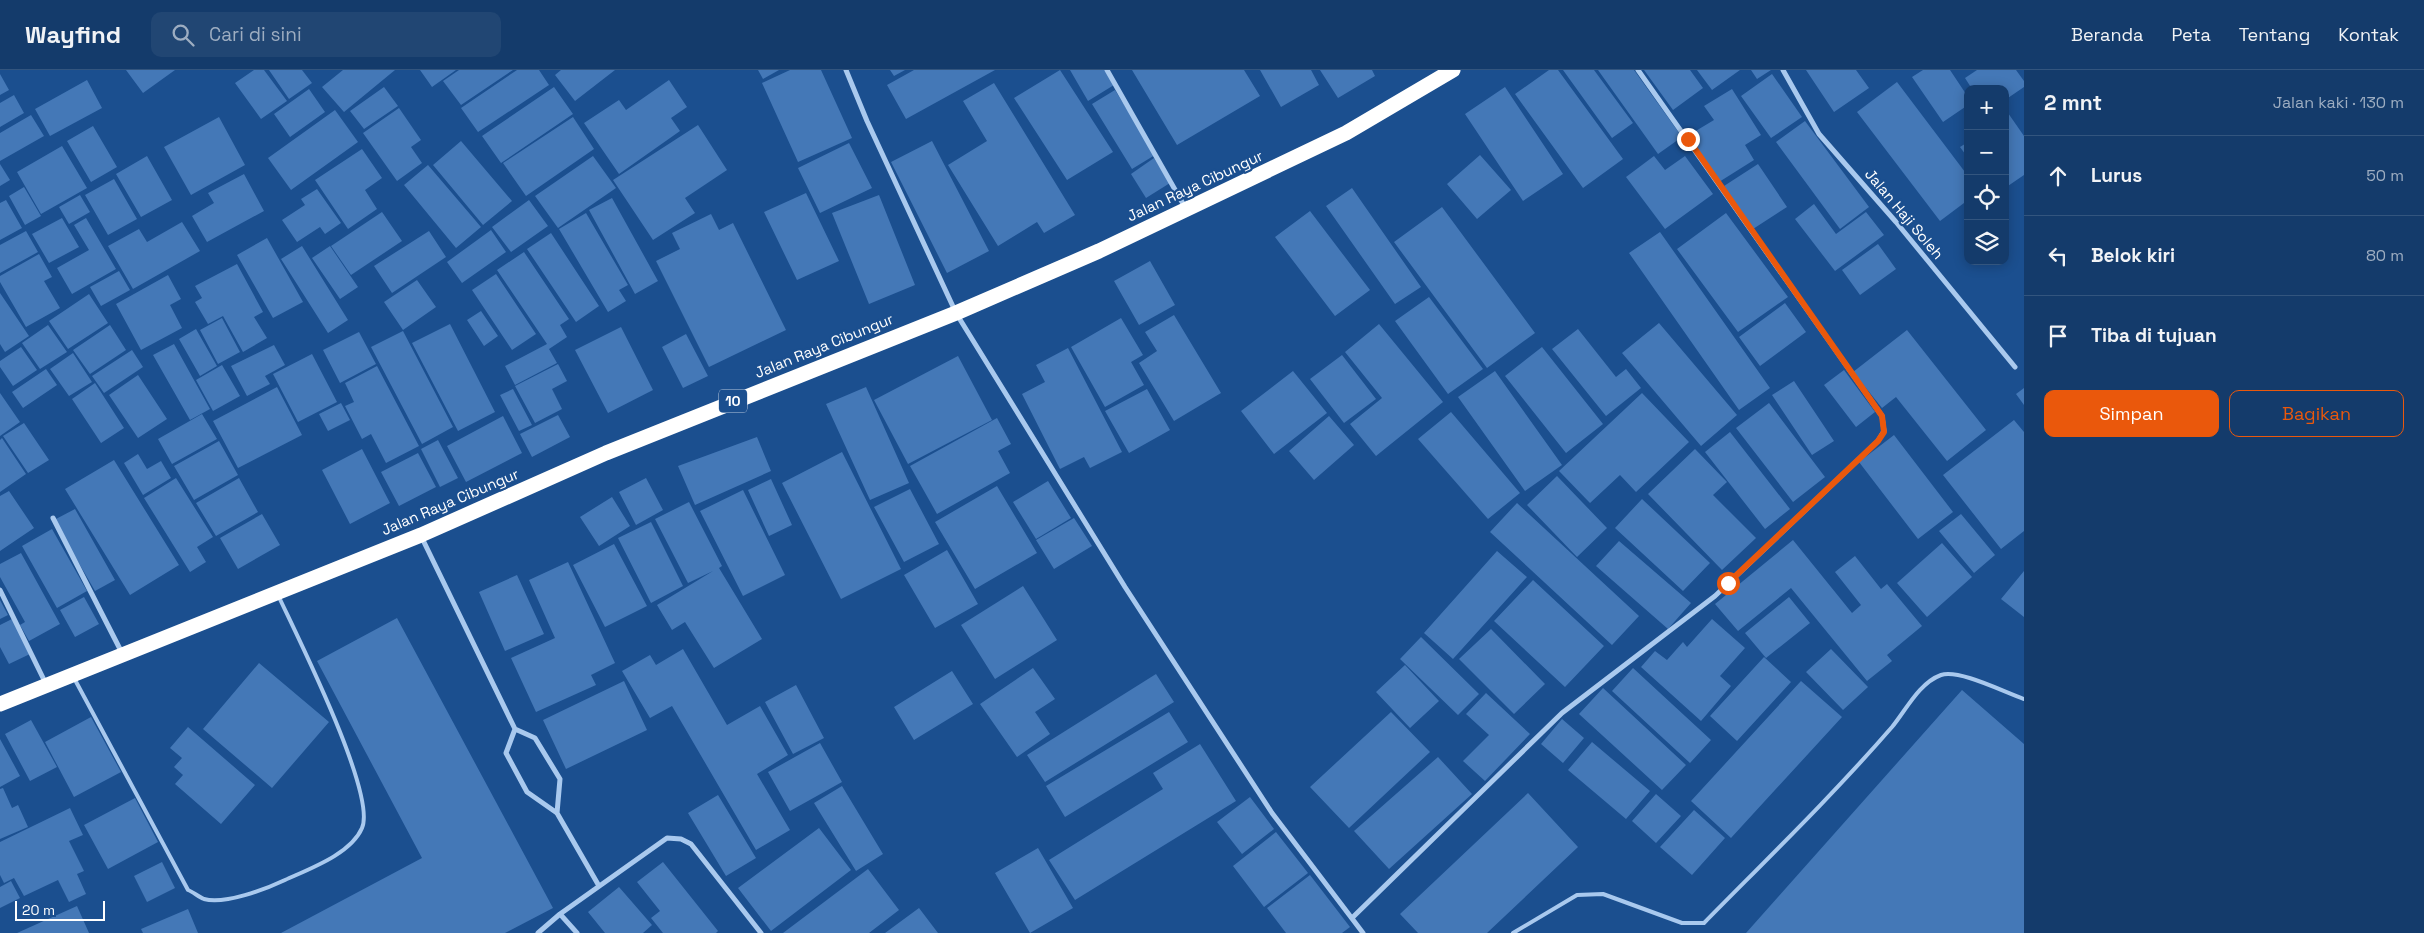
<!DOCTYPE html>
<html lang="id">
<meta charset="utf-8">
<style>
:root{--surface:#143b6b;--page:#214673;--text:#f1f3f6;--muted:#9dadc1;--line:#33557e;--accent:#ea580c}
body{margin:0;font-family:"Space Grotesk",sans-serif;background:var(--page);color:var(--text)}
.controls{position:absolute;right:15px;top:15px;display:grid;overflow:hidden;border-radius:10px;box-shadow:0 2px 12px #0003}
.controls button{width:45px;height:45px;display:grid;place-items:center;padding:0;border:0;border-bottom:1px solid var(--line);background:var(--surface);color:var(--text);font:25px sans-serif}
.scale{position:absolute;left:15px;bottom:12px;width:90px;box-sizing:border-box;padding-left:5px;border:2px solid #fff;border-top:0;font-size:14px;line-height:18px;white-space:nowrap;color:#fff;-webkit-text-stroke:4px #1b4f8f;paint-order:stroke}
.stop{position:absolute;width:15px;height:15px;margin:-11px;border:4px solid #ea580c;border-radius:50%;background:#fff}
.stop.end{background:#ea580c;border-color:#fff;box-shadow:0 1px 5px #0008}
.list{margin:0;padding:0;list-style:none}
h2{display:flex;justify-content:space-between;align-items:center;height:65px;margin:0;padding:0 20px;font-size:21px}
h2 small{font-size:16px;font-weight:400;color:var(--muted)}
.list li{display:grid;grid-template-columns:32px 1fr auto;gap:15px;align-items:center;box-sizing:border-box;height:80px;padding:0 20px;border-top:1px solid var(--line)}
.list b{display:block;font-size:19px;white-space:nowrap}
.list em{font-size:16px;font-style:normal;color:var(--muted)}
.actions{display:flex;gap:10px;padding:15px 20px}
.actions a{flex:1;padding:11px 0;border:1px solid var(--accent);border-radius:10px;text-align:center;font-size:18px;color:var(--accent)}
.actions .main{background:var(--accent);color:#fff}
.icon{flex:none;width:28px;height:28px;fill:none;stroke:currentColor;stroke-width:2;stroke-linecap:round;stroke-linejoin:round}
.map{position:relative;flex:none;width:2024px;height:863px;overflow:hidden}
header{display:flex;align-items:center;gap:30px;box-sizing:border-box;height:70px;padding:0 25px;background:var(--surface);border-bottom:1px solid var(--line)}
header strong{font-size:24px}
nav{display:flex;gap:28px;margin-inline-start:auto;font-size:18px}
.search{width:350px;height:45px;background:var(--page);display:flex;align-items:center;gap:12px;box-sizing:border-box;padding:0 18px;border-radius:10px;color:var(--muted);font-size:19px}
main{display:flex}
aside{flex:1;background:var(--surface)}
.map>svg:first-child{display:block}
</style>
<header>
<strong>Wayfind</strong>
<div class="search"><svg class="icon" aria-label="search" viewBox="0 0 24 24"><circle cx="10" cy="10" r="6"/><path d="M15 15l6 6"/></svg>Cari di sini</div>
<nav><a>Beranda</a><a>Peta</a><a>Tentang</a><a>Kontak</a></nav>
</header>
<main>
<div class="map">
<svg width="2024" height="863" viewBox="0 0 2024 863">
<rect width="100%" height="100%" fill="#1b4f8f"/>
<path fill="#4478b7" d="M126,0h49l-32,23z
M254,0h10l23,31 -26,18 -26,-36z
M269,0h33l10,13 -23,16z
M343,0h52l-51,42 -22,-25z
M420,0h36l-24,17z
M459,0h54l-52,35 -18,-24z
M517,0h22l10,15 -71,47 -17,-24z
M561,0h54l-40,31 -20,-26z
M758,0h21l-16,9z
M790,0h31l31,68 -54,24 -36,-79z
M890,0h15l-11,6z
M914,0h81l-89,49 -19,-34z
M1060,0l53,82 -46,28 -53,-82z
M1070,0h35l9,15 -26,16z
M1132,0h112l16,26 -83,49z
M1260,0h51l8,15 -38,22z
M1320,0h52l3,6 -37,22z
M1549,0h9l65,89 -40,29 -68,-94z
M1563,0h31l39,53 -21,15z
M1598,0h36l48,67 -24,17z
M1644,0h46l13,18 -30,22z
M1697,0h43l-28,20z
M1751,0h20l-14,9z
M1806,0h50l13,18 -35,24z
M1923,0h27l18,27v8l-25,17 -31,-45z
M1977,0h39l8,11v6l-19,13v-11h-33l-7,-11z
M0,4l9,16 -9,5z
M1772,4l30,43 -31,21 -30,-42z
M87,10l15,28 -52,28 -15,-27z
M669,10l18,27 -16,11 9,13 -61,43 -35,-51 35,-23 7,10z
M1897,12l71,94v24l-28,21 -83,-109z
M994,13l81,132 -31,18 -7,-11 -39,24 -50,-81 39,-24 -24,-40z
M384,17l14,19 -34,23 -14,-18z
M554,17l19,27 -72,49 -19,-27z
M1505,17l58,87 -40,27 -58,-87z
M309,19l16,23 -35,25 -16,-23z
M1732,19l29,46 -16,10 9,15 -35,22 -30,-47 25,-15 -10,-14z
M1115,20l40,65 -23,14 -40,-65z
M14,25l10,18 -24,14v-24z
M399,38l22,32 -10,7 11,16 -25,18 -34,-48z
M335,40l23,32 -67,48 -23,-32z
M2008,43l16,23v39l-19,13v-72z
M31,45l13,21 -44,25v-28z
M219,47l26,48 -54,30 -27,-48z
M573,47l21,32 -68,47 -23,-33z
M1805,51l64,86 -29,22 -64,-87z
M698,55l29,45 -42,28 10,15 -42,27 -40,-60z
M93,56l24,41 -26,15 -24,-41z
M461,71l51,60 -29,24 -50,-60z
M932,71l57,110 -42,22 -56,-111z
M1968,72v16l-8,-11z
M849,73l23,45 -52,25 -22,-45z
M62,76l25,42 -46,26 -24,-42z
M362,79l20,29 -17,12 12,19 -29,20 -33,-49z
M1480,85l31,35 -34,29 -30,-35z
M147,86l25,44 -31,17 -25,-43z
M593,86l23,32 -58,40 -23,-32z
M1654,86l11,14 20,-14 28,38 -48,35 -39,-52z
M1154,88l16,25 -24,15 -15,-24z
M0,94l10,16 -10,6z
M1758,94l29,43 -34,22 -29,-43z
M428,95l53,62 -25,21 -52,-63z
M244,104l20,37 -57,31 -15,-26 22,-13 -6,-10z
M114,109l23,40 -29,16 -23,-40z
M24,117l17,29 -16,9 -16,-29z
M1352,118l69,99 -26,17 -69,-98z
M317,119l24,34 -16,11 -5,-7 -23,15 -15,-22 23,-15 -4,-6z
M806,123l33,68 -42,19 -33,-68z
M80,125l10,17 -21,12 -10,-17z
M879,125l36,90 -46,19 -37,-91z
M612,128l46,83 -23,13 -46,-84z
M6,130l16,28 -22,12v-37z
M529,130l19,26 -37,26 -19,-25z
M1814,134l22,30 30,-22 18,23 -49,36 -40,-52z
M1442,137l93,126 -48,35 -93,-126z
M1310,141l60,79 -35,26 -60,-79z
M382,142l20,29 -51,34 -20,-29z
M586,143l42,72 -9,5 7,11 -18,11 -49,-83z
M1726,143l62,84 -50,35 -61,-83z
M711,144l8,16 14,-7 53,107 -77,37 -53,-106 24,-12 -8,-16z
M62,148l17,29 -30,16 -17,-29z
M86,148l30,51 -44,25 -15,-26 32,-18 -15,-25z
M182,152l18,29 -67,38 -25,-43 31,-17 8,13z
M491,160l15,22 -44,31 -15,-21z
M26,161l12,21 -38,21v-28z
M429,161l17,26 -54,36 -18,-27z
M1660,162l110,156 -31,22 -110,-157z
M551,163l48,73 -23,16 -49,-73z
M267,168l36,64 -30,16 -36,-63z
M1878,174l18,25 -36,26 -18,-25z
M302,176l46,74 -20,13 -47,-74z
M330,176l28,41 -18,12 -28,-41z
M524,182l45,67 -9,6 7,12 -18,12 8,14 -42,22 -10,-19 42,-22 -50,-74z
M39,184l13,23 -8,4 16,27 -34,19 -26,-45v-6z
M1150,191l25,44 -36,20 -25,-44z
M237,194l26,48 -9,5 13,21 -24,14 -20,-36 -15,8 -13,-22 7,-4 -7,-12z
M119,201l11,19 -29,16 -11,-19z
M496,204l40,60 -24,16 -40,-60z
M168,205l13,24 -11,6 12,23 -41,22 -25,-46z
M417,210l19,27 -33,23 -19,-28z
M0,223l29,43 -24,16 -5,-8z
M89,224l19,29 -40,26 -19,-28z
M1429,227l54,72 -35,25 -53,-73z
M1785,233l21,29 -46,34 -21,-29z
M481,241l17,25 -14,10 -17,-26z
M1174,245l47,78 -47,28 -35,-58 18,-12 -12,-19z
M222,248l18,34 -22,12 -18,-34z
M1121,248l22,37 -12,7 13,23 -39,22 -34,-60z
M1659,253l78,92 -36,31 -79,-93z
M450,254l45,88 -37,19 -46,-88z
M1379,254l64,78 -67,54 -26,-32 32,-26 -37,-46z
M48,255l19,27 -27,17 -18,-26z
M110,255l16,25 -36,24 -17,-24z
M621,257l32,63 -45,23 -33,-63z
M196,259l21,37 -17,10 -21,-37z
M1578,259l38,48 10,-8 15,19 -35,28 -54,-67z
M1907,260l79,100 -39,31 -51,-64 -14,11 -29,-36z
M403,261l50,96 -31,17 -51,-97z
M359,262l17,32 -36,19 -17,-33z
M686,264l22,42 -25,12 -21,-41z
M174,274l36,65 -20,11 -37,-65z
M274,275l11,20 -20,11 5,8 -23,12 -16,-30z
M21,277l16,23 -24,16 -13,-19v-6z
M1542,277l61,77 -37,29 -61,-77z
M1068,278l54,104 -32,16 -6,-11 -24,12 -38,-75 23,-12 -9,-17z
M132,280l11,17 -39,26 -12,-17z
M73,283l19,29 -23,14 -19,-27z
M312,284l25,48 -39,20 -25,-48z
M1342,285l34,44 -32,24 -34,-44z
M958,286l34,64 -84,44 -34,-64z
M558,294l9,17 -15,8 10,20 -27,14 -20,-37z
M222,295l18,31 -27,15 -17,-31z
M377,296l42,80 -33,17 -15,-29 -9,5 -17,-33 9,-4 -9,-19z
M46,299l11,16 -34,23 -11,-16z
M1844,300l31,42 -19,15 -32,-42z
M1293,301l34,42 -53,41 -33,-43z
M1495,301l67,94 -37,26 -67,-94z
M138,305l29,44 -29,19 -29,-43z
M1794,311l40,60 -22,14 -40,-60z
M95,313l29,45 -23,15 -29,-44z
M277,317l25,48 -64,33 -25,-47z
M866,317l43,96 -39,17 -44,-96z
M2024,318v17l-8,-11z
M513,319l19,36 -13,6 -19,-36z
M1147,319l23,41 -41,23 -24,-42z
M0,323l20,29 -20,14z
M1642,323l47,49 -53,50 -16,-17 -30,28 -31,-32z
M341,333l9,17 -22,11 -9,-17z
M1769,333l56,74 -32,25 -57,-74z
M1451,342l69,81 -32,26 -70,-80z
M202,344l15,25 -45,25 -14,-25z
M558,345l12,22 -38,20 -12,-23z
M503,346l19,37 -56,29 -19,-36z
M1329,346l25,29 -40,35 -25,-29z
M997,348l14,26 -13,7 12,22 -73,41 -27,-48z
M2014,350l10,12v99l-23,18 -58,-74z
M24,353l25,37 -21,13 -25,-37z
M1730,362l60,77 -25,20 -60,-77z
M1894,365l59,77 -35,27 -59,-77z
M757,367l14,34 -76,34 -17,-39z
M2,368l24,36 -26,18v-52z
M438,370l20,38 -18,9 -19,-38z
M219,371l19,34 -44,25 -20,-34z
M362,379l28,54 -40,21 -28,-54z
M1695,379l32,33 -14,13 43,43 -34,32 -74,-76z
M842,382l59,117 -60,30 -59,-116z
M418,383l18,34 -37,19 -18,-34z
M138,384l9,15 14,-8 10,17 -28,17 -19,-32z
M114,390l65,105 -49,30 -65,-106z
M1557,406l50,52 -30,29 -50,-52z
M176,408l37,59 -16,10 9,15 -16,10 -46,-74z
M239,408l19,34 -42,24 -20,-33z
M646,408l17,32 -27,15 -17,-33z
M771,409l21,46 -23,11 -21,-46z
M1048,411l23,37 -35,21 -23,-37z
M997,416l40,67 -62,36 -40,-67z
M910,419l29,55 -35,18 -30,-55z
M743,420l42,85 -42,21 -43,-85z
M9,421l25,37 -34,23v-55z
M612,427l18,29 -31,20 -19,-29z
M1642,429l68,64 -27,28 -68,-63z
M689,432l33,64 -3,2 43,71 -48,29 -29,-46 -13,8 -15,-25 56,-34 -25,12 -33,-64z
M1517,433l122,113 -27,29 -122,-113z
M75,439l40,71 -20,11 -41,-71z
M262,444l18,31 -42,24 -18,-31z
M1961,444l34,41 -21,18 -35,-42z
M1074,448l18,28 -38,23 -18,-29z
M651,452l32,64 -32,17 -33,-65z
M52,459l35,62 -30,17 -35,-62z
M1793,470l59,73 9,-8 -26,-33 20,-16 26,33 6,-5 35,42 -35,29 5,6 -25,20 -76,-93 -53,43 -23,-27z
M1619,471l72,62 -23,26 -72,-63z
M1942,473l30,34 -45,40 -30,-34z
M614,474l33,62 -42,21 -32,-62z
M947,480l31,54 -43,24 -31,-53z
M1497,481l30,26 -74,82 -29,-26z
M21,483l39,71 -31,17 -9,-16 5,-3 -25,-45v-13z
M568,492l47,101 -24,12 5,10 -60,27 -25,-54 44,-20 -26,-58z
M2024,501v46l-23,-18z
M517,505l27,59 -39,17 -26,-59z
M1533,510l71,66 -39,41 -71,-66z
M1023,516l34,54 -62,39 -34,-54z
M84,527l15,27 -24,13 -15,-27z
M1789,527l21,26 -44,35 -21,-25z
M0,530l8,15 -8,4z
M397,548l156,290 -48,25h-224l141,-75 -105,-197z
M12,549l18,35 -21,10 -9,-17v-22z
M1712,549l33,29 -25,28 11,10 -30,35 -60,-54 14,-16 12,9 16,-18 4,5z
M1491,559l54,55 -31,30 -55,-55z
M1421,567l58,57 -21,21 -58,-56z
M683,579l44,76 33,-19 28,49 -31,19 33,56 -34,20 -84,-144 -22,12 -28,-47 28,-16 6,10z
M1831,579l37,38 -25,23 -37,-38z
M1764,587l27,25 -54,59 -27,-25z
M259,593l70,59 -57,66 -69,-59z
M1405,595l34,36 -29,27 -34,-36z
M1033,598l22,31 -20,13 15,22 -33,23 -37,-53z
M1633,598l78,72 -21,23 -78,-72z
M952,601l21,33 -59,36 -20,-33z
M1156,604l18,28 -129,80 -18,-27z
M624,611l23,49 -81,39 -23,-49z
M1801,611l41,36 -111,121 -40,-37z
M796,615l28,53 -31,16 -28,-52z
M1603,618l83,77 -24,25 -83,-76z
M1962,620l62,54v189h-278z
M1486,623l44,41 -45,47 -22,-20 26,-26 -23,-21z
M1169,642l19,30 -123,75 -19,-31z
M1391,642l39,40 -81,76 -39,-41z
M91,647l30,55 -47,25 -29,-55z
M1562,649l22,19 -21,25 -22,-19z
M31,650l26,47 -27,14 -25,-47z
M188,657l67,58 -34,39 -46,-40 8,-9 -9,-8 8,-9 -12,-10z
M0,669l20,37 -20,11z
M1592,672l58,49 -24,28 -58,-49z
M820,673l22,39 -52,29 -22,-39z
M1200,674l36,57 -161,99 -26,-40 114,-71 -10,-16z
M1438,687l34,37 -83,75 -35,-38z
M842,716l41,68 -27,17 -42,-68z
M3,718l9,20 6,-3 10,22 -28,12v-50z
M1528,723l50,54 -91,86h-69l-18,-19z
M1656,724l25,22 -25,27 -24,-22z
M718,725l38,63 -30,18 -38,-63z
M1250,727l24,32 -32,25 -25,-32z
M135,728l23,44 -50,27 -24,-44z
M70,738l13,27 -14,6 15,30 -7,3 9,20 -17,8 -11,-22 -34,16 -10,-18 -10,5 -4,-8v-33z
M1694,740l31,28 -33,37 -32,-28z
M819,758l32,42 -80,61 -33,-43z
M1276,762l32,41 -44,34 -31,-41z
M1038,778l35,60 -43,25 -35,-60z
M162,792l13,26 -28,14 -13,-26z
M663,792l55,69 -2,2h-53l-12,-15 9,-7 -23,-29z
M868,799l31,41 -30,23h-86z
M1310,805l40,52 -8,6h-56l-19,-25z
M11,811l9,17 -20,10v-21z
M619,817l33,38 -9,8h-38l-17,-21z
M77,836l12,27h-72z
M919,838l19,25h-53z
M188,839l10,24h-55l-2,-4z"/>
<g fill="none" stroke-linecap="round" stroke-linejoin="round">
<path stroke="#a9c9ee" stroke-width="4" d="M74,608l114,212c5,2 11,7 16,9 20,6 62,-10 81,-19 24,-11 66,-26 77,-52 15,-34 -66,-194 -84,-233
M1513,863l64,-38 26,-1 79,29h22c64,-65 129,-128 188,-196 14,-17 27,-44 49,-52 18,-6 63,17 83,24"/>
<path stroke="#a9c9ee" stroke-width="5" d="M846,0l21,51 89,192 169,274 147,226 91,120
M1107,0l79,139
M1783,0l36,64 77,88 119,145
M53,448l69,135
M421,466l94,193 -9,24 21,39 30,21 42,73
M0,520l46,94
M515,659l20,9 25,41 -3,34
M560,844l17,19
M1352,848l210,-205 153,-117 163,-155 6,-10 -2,-15 -244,-346
M538,863l22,-19 107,-76 14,1 10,5 70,89"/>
<path stroke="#fff" stroke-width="15" d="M0,634l421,-169 185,-82 350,-140 143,-62 247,-118 107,-63"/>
</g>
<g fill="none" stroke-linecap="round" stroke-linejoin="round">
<path stroke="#ea580c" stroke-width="6" d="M1688,69l194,277 2,16 -6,9 -150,142"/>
</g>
<g text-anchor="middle" stroke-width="4.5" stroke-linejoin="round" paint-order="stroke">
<rect fill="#1b4f8f" stroke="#bbcadd" stroke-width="1" x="719" y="319.5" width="28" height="23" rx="4"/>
<g font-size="14" font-weight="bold" fill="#fff">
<text x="733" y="336">10</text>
</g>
<g font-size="15" fill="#fff" stroke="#1b4f8f">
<text transform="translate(1195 116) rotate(-25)" y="5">Jalan Raya Cibungur</text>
<text transform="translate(1904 144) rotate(50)" y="5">Jalan Haji Soleh</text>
<text transform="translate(824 276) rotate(-22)" y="5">Jalan Raya Cibungur</text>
<text transform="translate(450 432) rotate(-23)" y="5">Jalan Raya Cibungur</text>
</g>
</g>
</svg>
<div class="controls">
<button>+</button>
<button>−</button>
<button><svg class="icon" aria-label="locate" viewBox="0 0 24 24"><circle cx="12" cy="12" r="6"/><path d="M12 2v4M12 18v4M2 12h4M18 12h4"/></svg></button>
<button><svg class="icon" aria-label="layers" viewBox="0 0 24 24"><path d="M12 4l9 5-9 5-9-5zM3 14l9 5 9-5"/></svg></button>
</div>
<div class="scale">20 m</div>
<div class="stop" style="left:1728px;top:513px"></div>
<div class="stop end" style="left:1688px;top:69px"></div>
</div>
<aside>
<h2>2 mnt<small>Jalan kaki · 130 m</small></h2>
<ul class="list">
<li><svg class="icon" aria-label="ahead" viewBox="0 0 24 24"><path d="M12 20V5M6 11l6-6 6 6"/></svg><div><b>Lurus</b></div><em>50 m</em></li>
<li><svg class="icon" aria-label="left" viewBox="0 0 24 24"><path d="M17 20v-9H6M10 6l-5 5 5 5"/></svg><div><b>Belok kiri</b></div><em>80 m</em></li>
<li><svg class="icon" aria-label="arrive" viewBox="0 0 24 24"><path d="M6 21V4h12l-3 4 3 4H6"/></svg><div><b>Tiba di tujuan</b></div></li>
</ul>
<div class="actions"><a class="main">Simpan</a><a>Bagikan</a></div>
</aside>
</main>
